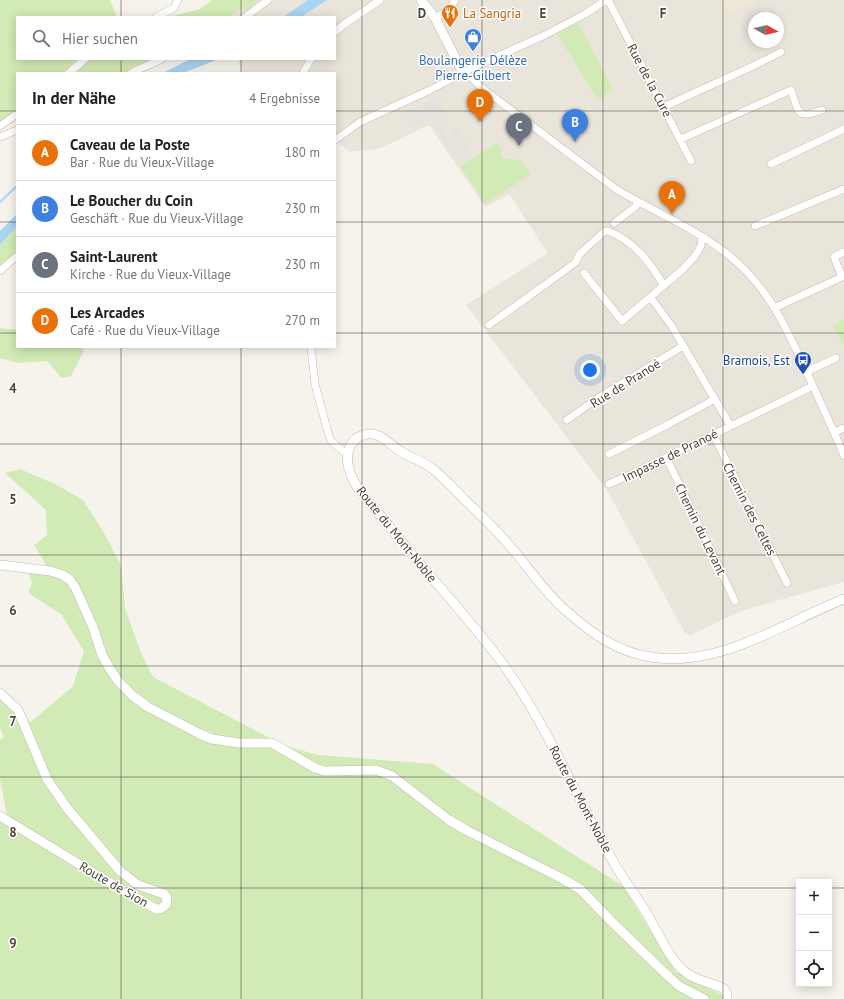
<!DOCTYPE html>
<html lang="de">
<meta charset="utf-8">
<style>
:root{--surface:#fff;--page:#f2f2f2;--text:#222;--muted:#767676;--line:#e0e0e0;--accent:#fc3f1d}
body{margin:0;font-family:"PT Sans",sans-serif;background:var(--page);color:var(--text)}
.controls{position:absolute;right:12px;bottom:12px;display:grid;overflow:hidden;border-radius:0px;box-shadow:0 2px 10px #0003}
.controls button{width:36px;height:36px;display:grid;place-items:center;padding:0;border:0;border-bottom:1px solid var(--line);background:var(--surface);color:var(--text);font:20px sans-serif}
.compass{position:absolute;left:748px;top:12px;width:36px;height:36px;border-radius:50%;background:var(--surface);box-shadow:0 2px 10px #0003;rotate:98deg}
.you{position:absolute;left:590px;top:370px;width:14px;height:14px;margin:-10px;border:3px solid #fff;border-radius:50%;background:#1a73e8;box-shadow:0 0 0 6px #1a73e833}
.badge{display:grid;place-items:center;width:26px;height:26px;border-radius:50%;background:var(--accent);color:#fff;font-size:13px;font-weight:700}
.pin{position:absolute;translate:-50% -33px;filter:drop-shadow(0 1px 2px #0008)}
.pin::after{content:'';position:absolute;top:21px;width:14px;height:12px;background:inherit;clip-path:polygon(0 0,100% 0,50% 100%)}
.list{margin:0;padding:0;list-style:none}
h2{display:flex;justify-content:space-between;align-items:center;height:52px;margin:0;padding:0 16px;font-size:17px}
h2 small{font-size:13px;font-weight:400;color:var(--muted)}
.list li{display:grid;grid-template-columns:26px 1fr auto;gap:12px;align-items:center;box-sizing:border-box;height:56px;padding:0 16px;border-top:1px solid var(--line)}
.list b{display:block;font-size:15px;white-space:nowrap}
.list p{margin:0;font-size:13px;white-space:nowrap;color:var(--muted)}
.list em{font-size:13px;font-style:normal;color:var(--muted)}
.icon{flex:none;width:22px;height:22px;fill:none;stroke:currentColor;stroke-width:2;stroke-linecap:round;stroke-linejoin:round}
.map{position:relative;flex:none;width:844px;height:999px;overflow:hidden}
.search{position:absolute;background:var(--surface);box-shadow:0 2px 10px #0003;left:16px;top:16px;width:320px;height:44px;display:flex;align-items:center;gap:10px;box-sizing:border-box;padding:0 14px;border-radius:0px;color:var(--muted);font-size:15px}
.panel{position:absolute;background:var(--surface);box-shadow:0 2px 10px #0003;left:16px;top:72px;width:320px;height:276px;border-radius:0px}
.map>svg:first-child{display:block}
</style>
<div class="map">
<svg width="844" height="999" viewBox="0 0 844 999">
<rect width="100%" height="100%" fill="#f6f3ec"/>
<path fill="#eae5da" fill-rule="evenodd" d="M211,0h633v582l-103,29 -50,24 -6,-2 -78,-143 -141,-185 82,-52 -39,-59 -24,13 -56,-82 -50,24 -30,3 -14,-12v-67h-93l-4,-14h97v-42h-116zM754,18h24v24h-24z"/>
<path fill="#efe8d6" d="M724,0h36l-30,13z"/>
<path fill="#d2eab5" d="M0,0h110l7,17h-100v42h62l-17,14h-45v36l-17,12z
M212,0h46l-9,10 -9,-1 -11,8h-67l11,-1 27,-7z
M578,23l35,67 -15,10 -41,-66z
M89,59h64l-21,9v5h-59z
M497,143l5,6 -2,5 4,5 6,-1 2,3 4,-3 2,4 3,-2 10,14 -46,30 -25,-38z
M17,226v30l-17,15v-26z
M844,319v29l-11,-23z
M0,328l17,2v17h64l3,4 -13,25 -9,2 -15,-17 -29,2 -18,-5z
M20,469l35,15 28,16 21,33 17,32 4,43 16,45 12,24 132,69 33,9 115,9 190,122 53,86 54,27h-730v-181l7,-3 -7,-35v-40l4,-3 -4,-9v-28l31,22 42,-36 11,-35 -23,-37 -33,-21 4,-10 -5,-15 23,3 -16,-26 13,-10 -1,-25 -41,-37z"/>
<path fill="#e5e3e0" d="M440,96l5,15 -34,17 -5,-11 -5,2 -2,-4z
M436,119l23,36 -4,3 -24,-37z
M456,127l13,21 -5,3 -13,-21z"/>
<path fill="#a9d4f2" d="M308,0h19l-26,17h-18z
M190,59h29l-36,14h-20z
M17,214v12l-17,19v-14z"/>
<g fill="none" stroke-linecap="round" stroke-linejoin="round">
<path stroke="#a9d4f2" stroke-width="2" d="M0,202l17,-16"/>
<defs>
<path id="minor" d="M608,0l83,161
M156,17l18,-9 4,-8
M245,17l23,-17
M435,18l14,-8 6,-10
M335,32l8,-7 37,-25
M465,72l17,16 134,101c36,22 77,38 110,64 43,34 60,74 82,122 12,26 24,53 36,80
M69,73l16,-14
M131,73l31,-14
M303,73l8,-14
M664,107c39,-19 79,-35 117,-55
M0,126l17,-12
M0,137l17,-7
M681,139l110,-49c8,22 5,30 31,20
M335,140l25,-18 70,-32 44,-23 71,-32 40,-21 21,-14
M771,164l73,-35
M614,223l21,-16 3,-5
M755,226l89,-37
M608,231c26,10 42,31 56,55
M0,271l17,-15
M584,273l38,48 60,-51 13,-14 6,-10 1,-9
M651,298l20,27 59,100
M774,308l68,-31 -8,-20 10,-5
M489,325l75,-54 12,-9 3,-7 6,-6 20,-18h3
M311,347l4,37 12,45 4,12 13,11
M806,372l30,-14
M567,420l31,-22 85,-52
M834,432l10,-4
M713,434l74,149
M609,454l60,-30 46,-25
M666,457l69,144
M609,484l25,-11 179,-87"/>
<path id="tertiary" d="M421,0l14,18 25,49 5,5
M0,565l50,6 13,4 7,5 5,7 18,40 9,28 8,14 8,12 15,15 15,11 52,27 12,5 27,4h33l43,25 10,3 51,-1 16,6 57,44 17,10 97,49 17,10 31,32 58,56 10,9 25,13
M0,693l18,17 29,69 20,29 53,63 18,14 26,9 3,4 -1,7 -6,4h-4l-51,-29 -105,-64
M727,999v-5l-3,-5c-13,-7 -29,-8 -40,-18 -16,-14 -27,-41 -38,-59 -9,-14 -19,-28 -28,-42 -40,-68 -69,-142 -115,-206 -37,-50 -80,-94 -118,-143 -11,-13 -28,-30 -34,-46 -3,-7 -5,-18 -2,-25 1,-6 6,-12 12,-14 16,-8 27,7 39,15 10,7 23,10 33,18 12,10 22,21 32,31 16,15 31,30 45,46 18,21 33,44 54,63 26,23 52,43 87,48 69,11 132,-34 193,-58"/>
</defs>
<use href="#minor" stroke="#c2bbae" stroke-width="8"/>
<use href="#tertiary" stroke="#c2bbae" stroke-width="10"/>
<use href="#minor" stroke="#fff" stroke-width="7"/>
<use href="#tertiary" stroke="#fff" stroke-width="9"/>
</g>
<path fill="none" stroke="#4b4439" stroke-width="1" stroke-opacity="0.55" d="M121,0v17M241,0v17M362,0v999M482,0v999M603,0v999M723,0v999M121,59v14M241,59v14M0,111h17M335,111h509M0,222h17M335,222h509M0,333h17M335,333h509M121,347v652M241,347v652M0,444h844M0,555h844M0,666h844M0,777h844M0,888h799M829,888h15"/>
<defs>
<symbol id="restaurant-pin" viewBox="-11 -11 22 30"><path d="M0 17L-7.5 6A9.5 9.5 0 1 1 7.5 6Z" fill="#e8710a" stroke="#fff"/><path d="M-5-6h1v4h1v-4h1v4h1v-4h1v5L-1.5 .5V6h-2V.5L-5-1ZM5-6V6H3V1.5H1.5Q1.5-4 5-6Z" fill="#fff"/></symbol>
<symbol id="shop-pin" viewBox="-11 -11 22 30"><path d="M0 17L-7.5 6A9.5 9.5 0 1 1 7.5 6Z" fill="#3f7fe0" stroke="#fff"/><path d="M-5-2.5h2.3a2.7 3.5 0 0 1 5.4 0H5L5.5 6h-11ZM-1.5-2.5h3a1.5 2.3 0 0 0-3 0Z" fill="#fff"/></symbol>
<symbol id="bus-pin" viewBox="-11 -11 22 30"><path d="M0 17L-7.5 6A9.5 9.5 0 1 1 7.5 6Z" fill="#1a4fb4" stroke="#fff"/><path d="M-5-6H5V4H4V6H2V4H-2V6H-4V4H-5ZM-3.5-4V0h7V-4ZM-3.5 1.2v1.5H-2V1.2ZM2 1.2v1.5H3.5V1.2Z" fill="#fff"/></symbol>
</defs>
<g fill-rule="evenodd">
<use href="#restaurant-pin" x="440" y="3" width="20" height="27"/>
<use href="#shop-pin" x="463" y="27" width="20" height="27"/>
<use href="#bus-pin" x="793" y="350" width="20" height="27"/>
</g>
<g text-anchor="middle" stroke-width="3" stroke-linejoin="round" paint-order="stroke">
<g font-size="13" fill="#c56008" stroke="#fff" text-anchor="start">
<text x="463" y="18">La Sangria</text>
</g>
<g font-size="13" fill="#366cbe" stroke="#fff">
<text x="473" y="65">Boulangerie Délèze<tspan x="473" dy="15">Pierre-Gilbert</tspan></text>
</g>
<g font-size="13" fill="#4b4439" stroke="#fff">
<text transform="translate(650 80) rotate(62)" y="5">Rue de la Cure</text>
<text transform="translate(625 383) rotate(-32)" y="5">Rue de Pranoé</text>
<text transform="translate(670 455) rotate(-26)" y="5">Impasse de Pranoé</text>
<text transform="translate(750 509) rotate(63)" y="5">Chemin des Celtes</text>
<text transform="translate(701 529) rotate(64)" y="5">Chemin du Levant</text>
<text transform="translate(397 534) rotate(51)" y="5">Route du Mont-Noble</text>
<text transform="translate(581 799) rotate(62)" y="5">Route du Mont-Noble</text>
<text transform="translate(114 884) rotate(30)" y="5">Route de Sion</text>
</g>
<g font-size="13" fill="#164399" stroke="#fff" text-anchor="end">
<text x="790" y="365">Bramois, Est</text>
</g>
</g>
<g font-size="13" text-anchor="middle" font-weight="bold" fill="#4b4439" stroke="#fff" stroke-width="3" stroke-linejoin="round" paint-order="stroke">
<text x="422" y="18">D</text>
<text x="543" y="18">E</text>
<text x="663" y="18">F</text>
<text x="13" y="393">4</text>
<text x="13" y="504">5</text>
<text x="13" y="615">6</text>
<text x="13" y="726">7</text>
<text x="13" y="837">8</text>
<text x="13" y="948">9</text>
</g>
</svg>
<div class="controls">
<button>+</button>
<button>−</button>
<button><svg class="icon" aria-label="locate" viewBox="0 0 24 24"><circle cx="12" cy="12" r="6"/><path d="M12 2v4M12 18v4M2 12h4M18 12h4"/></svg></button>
</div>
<svg class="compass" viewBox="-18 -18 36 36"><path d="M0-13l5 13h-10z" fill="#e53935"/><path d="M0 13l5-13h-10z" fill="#767676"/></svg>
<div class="you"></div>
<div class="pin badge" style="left:672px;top:214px;background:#e8710a">A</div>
<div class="pin badge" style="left:575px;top:142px;background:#3f7fe0">B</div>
<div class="pin badge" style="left:519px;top:146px;background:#6b7280">C</div>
<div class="pin badge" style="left:480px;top:122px;background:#e8710a">D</div>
<div class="search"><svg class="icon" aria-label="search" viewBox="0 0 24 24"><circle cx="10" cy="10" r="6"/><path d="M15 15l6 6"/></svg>Hier suchen</div>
<section class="panel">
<h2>In der Nähe<small>4 Ergebnisse</small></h2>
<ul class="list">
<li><span class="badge" style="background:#e8710a">A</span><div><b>Caveau de la Poste</b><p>Bar · Rue du Vieux-Village</p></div><em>180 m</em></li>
<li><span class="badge" style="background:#3f7fe0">B</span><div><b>Le Boucher du Coin</b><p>Geschäft · Rue du Vieux-Village</p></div><em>230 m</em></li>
<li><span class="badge" style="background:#6b7280">C</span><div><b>Saint-Laurent</b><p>Kirche · Rue du Vieux-Village</p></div><em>230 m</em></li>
<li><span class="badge" style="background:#e8710a">D</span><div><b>Les Arcades</b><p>Café · Rue du Vieux-Village</p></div><em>270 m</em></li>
</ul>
</section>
</div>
